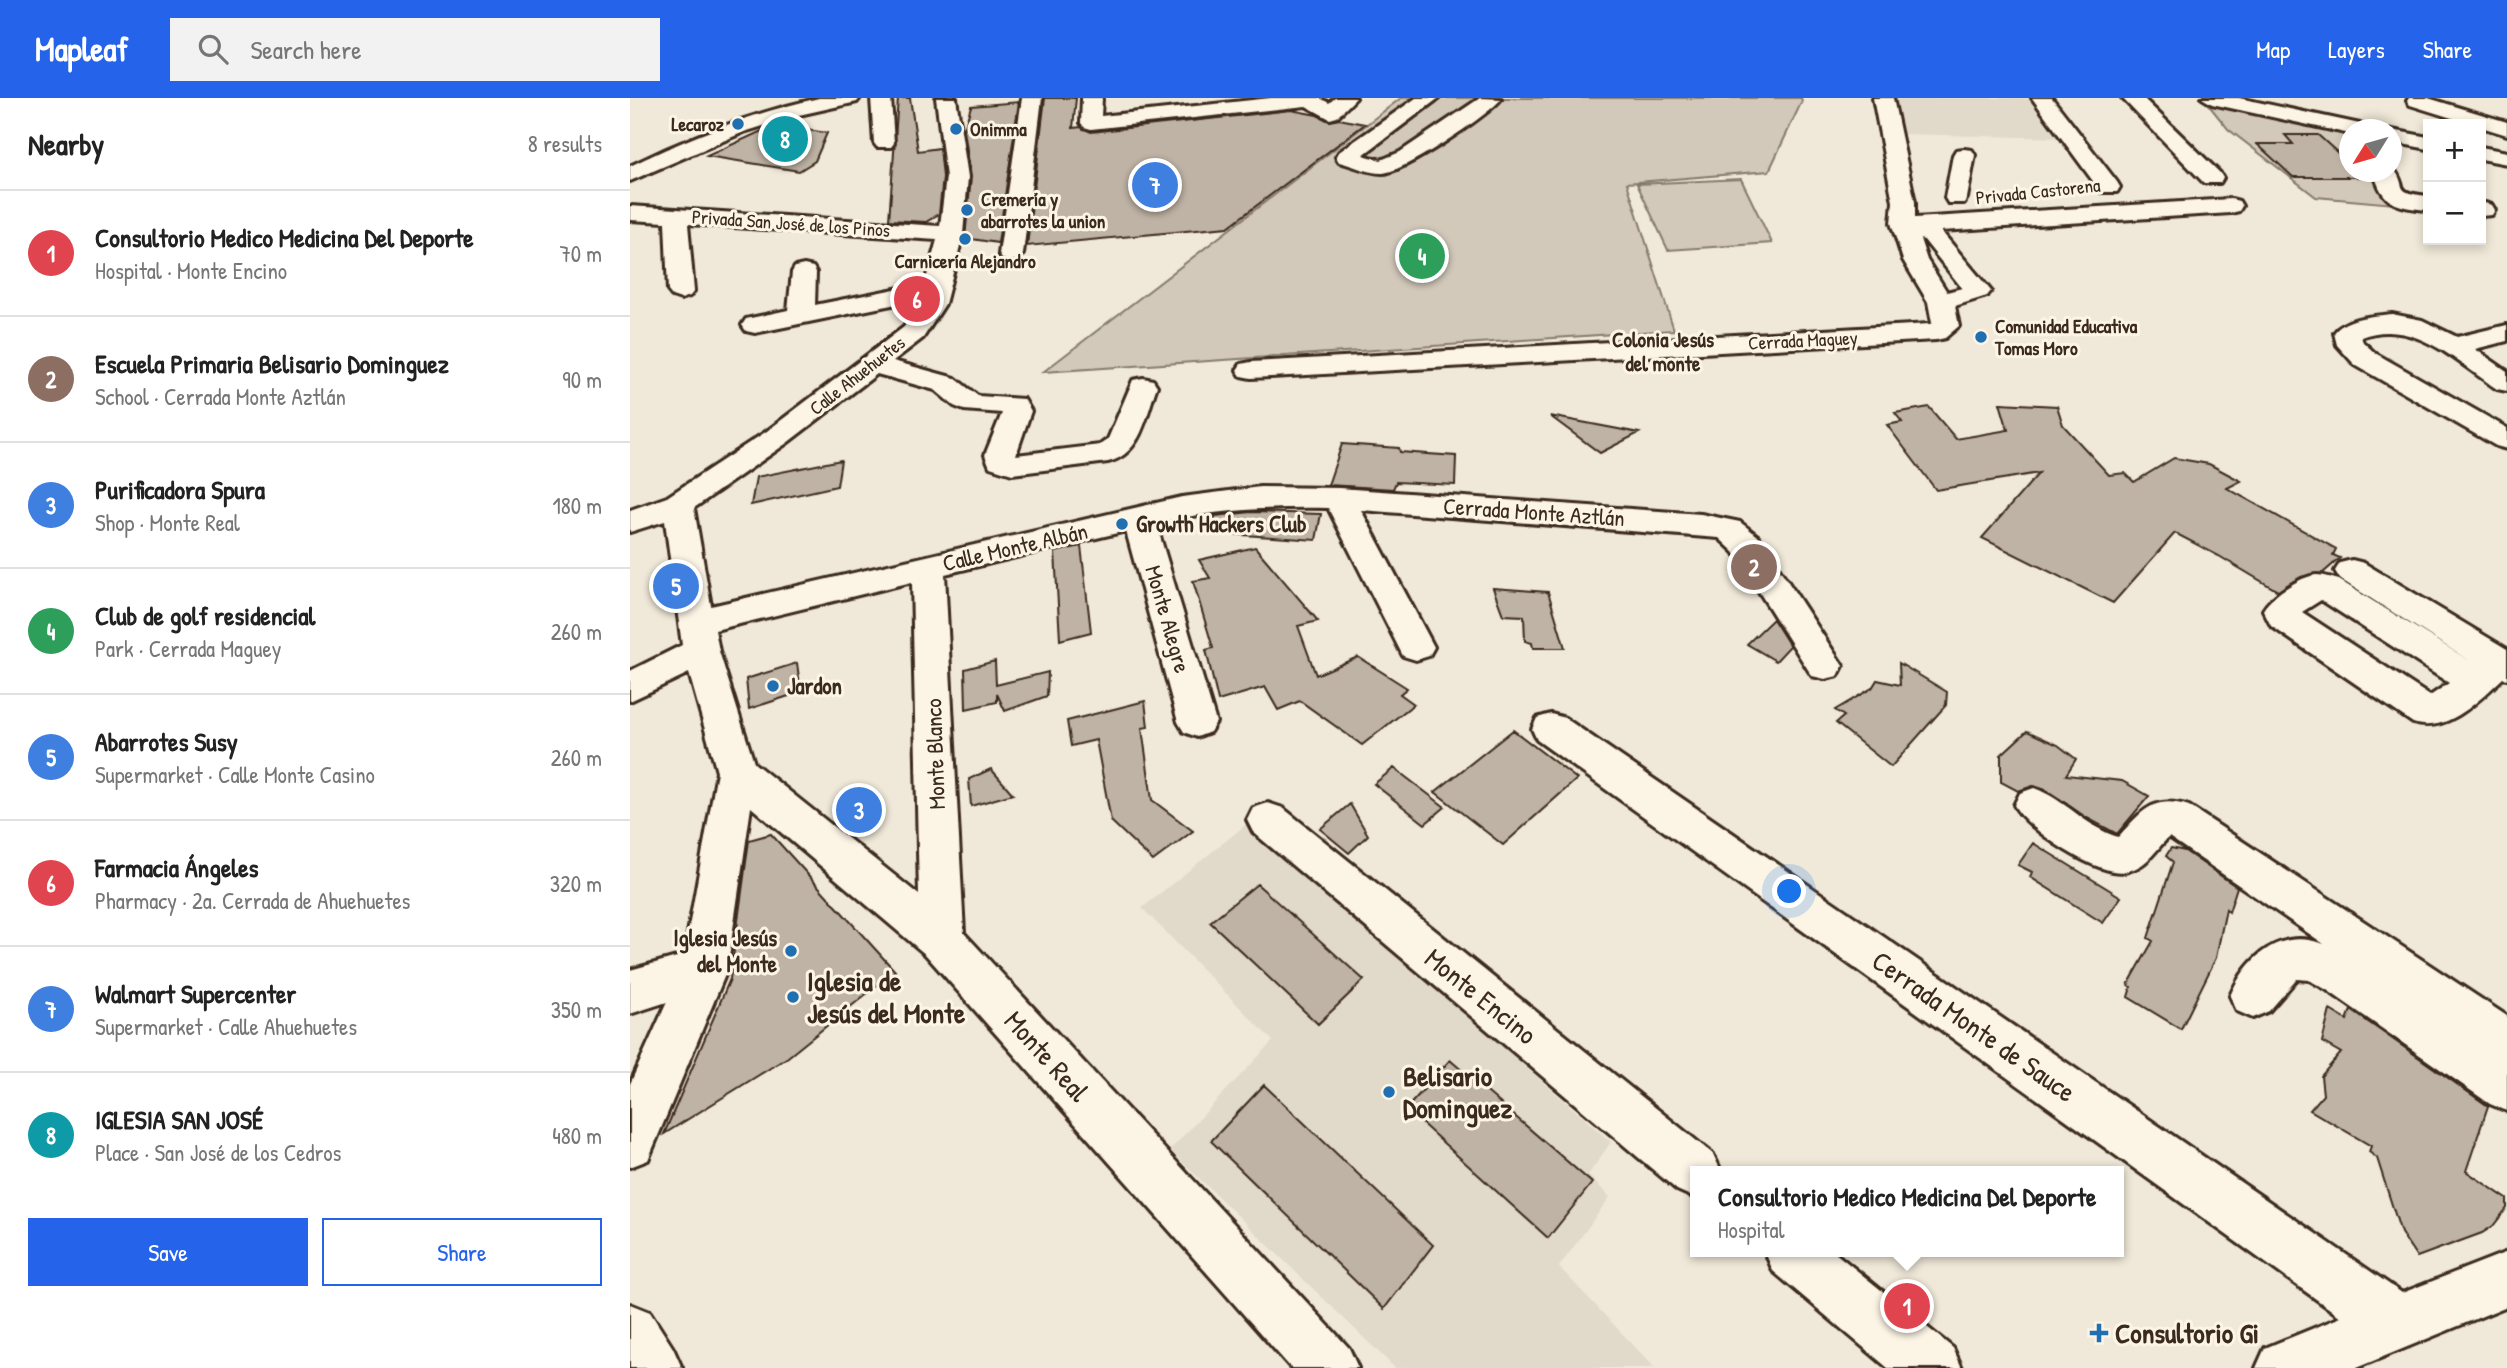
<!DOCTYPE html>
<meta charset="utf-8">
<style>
:root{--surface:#fff;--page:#f2f2f2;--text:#222;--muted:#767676;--line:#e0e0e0;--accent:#2563eb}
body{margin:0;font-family:"Patrick Hand",sans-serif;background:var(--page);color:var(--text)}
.controls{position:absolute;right:21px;top:21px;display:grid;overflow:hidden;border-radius:0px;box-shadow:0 4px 10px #0003}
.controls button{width:63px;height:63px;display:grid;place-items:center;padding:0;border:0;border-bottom:2px solid var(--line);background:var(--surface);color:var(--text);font:35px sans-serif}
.compass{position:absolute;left:1709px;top:21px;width:63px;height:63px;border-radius:50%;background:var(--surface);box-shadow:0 4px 10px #0003;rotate:233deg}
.you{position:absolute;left:1160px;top:794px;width:24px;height:24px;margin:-18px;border:5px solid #fff;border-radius:50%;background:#1a73e8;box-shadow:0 0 0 10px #1a73e833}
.badge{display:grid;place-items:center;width:46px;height:46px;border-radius:50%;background:var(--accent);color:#fff;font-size:23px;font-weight:700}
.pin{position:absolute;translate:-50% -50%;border:4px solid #fff;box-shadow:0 2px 7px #0006}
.popup{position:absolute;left:1060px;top:1068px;width:434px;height:91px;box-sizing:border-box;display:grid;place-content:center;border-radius:0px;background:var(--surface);filter:drop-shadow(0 2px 5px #0005);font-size:23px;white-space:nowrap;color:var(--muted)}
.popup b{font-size:26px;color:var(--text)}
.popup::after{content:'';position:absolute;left:50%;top:100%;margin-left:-14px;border:14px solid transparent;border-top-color:var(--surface)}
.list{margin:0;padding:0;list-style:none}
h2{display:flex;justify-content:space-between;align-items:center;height:91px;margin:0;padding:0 28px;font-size:30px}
h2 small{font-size:23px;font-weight:400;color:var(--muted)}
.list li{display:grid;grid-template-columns:46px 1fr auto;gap:21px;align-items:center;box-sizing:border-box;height:126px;padding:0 28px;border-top:2px solid var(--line)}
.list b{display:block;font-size:26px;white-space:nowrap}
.list p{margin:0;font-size:23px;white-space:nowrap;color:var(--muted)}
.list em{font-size:23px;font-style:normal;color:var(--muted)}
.actions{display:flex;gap:14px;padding:21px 28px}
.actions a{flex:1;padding:16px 0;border:2px solid var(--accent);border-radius:0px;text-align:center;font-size:24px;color:var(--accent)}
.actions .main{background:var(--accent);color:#fff}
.icon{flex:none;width:38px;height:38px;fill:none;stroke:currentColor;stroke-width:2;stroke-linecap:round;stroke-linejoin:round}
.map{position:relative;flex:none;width:1877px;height:1270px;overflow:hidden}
header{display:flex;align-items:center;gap:42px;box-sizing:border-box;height:98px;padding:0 35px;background:var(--accent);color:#fff}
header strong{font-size:33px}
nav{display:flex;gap:38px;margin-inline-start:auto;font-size:24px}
.search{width:490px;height:63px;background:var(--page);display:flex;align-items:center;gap:18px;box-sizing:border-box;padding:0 24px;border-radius:0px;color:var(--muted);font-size:26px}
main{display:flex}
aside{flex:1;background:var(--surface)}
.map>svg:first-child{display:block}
</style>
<header>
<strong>Mapleaf</strong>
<div class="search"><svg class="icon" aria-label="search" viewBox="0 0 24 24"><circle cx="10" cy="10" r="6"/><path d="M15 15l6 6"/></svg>Search here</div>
<nav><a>Map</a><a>Layers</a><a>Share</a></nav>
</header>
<main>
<aside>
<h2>Nearby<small>8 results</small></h2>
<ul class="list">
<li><span class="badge" style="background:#e0444e">1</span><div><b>Consultorio Medico Medicina Del Deporte</b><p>Hospital · Monte Encino</p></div><em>70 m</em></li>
<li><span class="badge" style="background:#8d6e63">2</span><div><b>Escuela Primaria Belisario Dominguez</b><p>School · Cerrada Monte Aztlán</p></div><em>90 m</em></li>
<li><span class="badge" style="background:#3f7fe0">3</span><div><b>Purificadora Spura</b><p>Shop · Monte Real</p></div><em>180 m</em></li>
<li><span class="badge" style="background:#2e9e5b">4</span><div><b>Club de golf residencial</b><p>Park · Cerrada Maguey</p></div><em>260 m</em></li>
<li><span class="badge" style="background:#3f7fe0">5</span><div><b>Abarrotes Susy</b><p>Supermarket · Calle Monte Casino</p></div><em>260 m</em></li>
<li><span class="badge" style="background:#e0444e">6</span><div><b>Farmacia Ángeles</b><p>Pharmacy · 2a. Cerrada de Ahuehuetes</p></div><em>320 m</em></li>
<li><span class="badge" style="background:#3f7fe0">7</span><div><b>Walmart Supercenter</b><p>Supermarket · Calle Ahuehuetes</p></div><em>350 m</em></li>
<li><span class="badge" style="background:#0f9aa8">8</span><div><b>IGLESIA SAN JOSÉ</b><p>Place · San José de los Cedros</p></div><em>480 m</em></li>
</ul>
<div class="actions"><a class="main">Save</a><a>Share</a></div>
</aside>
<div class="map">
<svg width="1877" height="1270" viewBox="0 0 1877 1270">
<rect width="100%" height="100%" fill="#f0e9d9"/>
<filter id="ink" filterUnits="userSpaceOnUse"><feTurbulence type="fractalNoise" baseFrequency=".0143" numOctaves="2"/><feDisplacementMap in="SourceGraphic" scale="14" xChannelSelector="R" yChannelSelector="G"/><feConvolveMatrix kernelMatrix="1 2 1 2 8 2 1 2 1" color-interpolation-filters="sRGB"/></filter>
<g filter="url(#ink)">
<path fill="#e1d9c9" d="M1257,0h143l31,40 -161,-4z
M618,725l363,319 -23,33 22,22 -51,70 96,101h-260l-225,-218 103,-109 -131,-133z"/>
<path fill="#d2c9ba" stroke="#867a6c" stroke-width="2" d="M771,0h400l1,3 -33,70 -142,12 47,147 -631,42z
M1577,5l142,29 1,40h36l8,32 -78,-7 -88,-68z
M1111,81l31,64 -104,7 -31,-66z"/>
<path fill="#beb3a4" stroke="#3b2a1e" stroke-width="2" d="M268,0h12l8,53 22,-3 3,29 -4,37 -13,8 -37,-2z
M415,0h31l-3,30 8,-1 10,5 200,-22 26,5 12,6 10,-2 26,5 -137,103 -201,19z
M389,4l-21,141 -33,-5 6,-61 -7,-47 7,-24z
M145,27l52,8 -12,28 -16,10 -92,-15z
M1655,37h33l31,28v9h11l6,5h-73l-36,-33h36z
M1370,305l57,3 6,19 46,50 16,-2 9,9 40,-24 35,6 32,17 -14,7 109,61 -3,6 7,3 -17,15 -22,4 -23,14 -59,-35 -44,-23 -62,70 -131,-65 57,-65 -103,17 -49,-65 15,-3 -7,-9 34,-6 27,32 52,-9z
M920,318l89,17 -39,20z
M712,346l57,4 1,4 56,4 -1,29 -59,-3 -3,7 -65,-4z
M211,362l-4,26 -86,19 5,-28z
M621,414l70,2 -5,26 -102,-7 1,-17z
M451,448l10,86 -31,8 -5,-88z
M625,449l63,74 -20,5 18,49 42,-18 49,31 -7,6 14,10 -52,41 -62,-44 -22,9 -13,-23 -47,14 -12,-51 7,-2 -20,-67 17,-3 -11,-18z
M863,490l55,4 17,56h-32l-1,-5 -7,-2 -1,-25 -21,-1z
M1143,521l17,27 -14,15 -29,-17z
M365,563l1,24 52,-13 -1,24 -42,15 -8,-17v8l-31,7 -1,-40z
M167,565l4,29 -52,17 -3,-30z
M1269,565l48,29 -1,13 -55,62 -55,-44 8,-7 -9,-6 37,-22 5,-8 23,5z
M515,603l3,26 -6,1 10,72 41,31 -40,30 -42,-40 -15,-81 -25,6 -4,-25z
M883,632l64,49 -74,66 -68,-53z
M1397,633l31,14 18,14 -10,16 56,6 27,15 -32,38 -30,-16 -41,-28 -13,-4 -15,5 -17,-9v-27z
M764,670l51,39 -20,17 -51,-40z
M361,671l22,25 -42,12 -2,-27z
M720,706l18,31 -19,18 -29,-24z
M141,736l124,137 -107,86 -124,77 66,-155 19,-139z
M1403,745l88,54 -18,26 -73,-46 2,-5 -14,-7z
M1541,750l14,3 52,36 -8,25 -3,-3 -10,49 -35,71 -53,-32 3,-10 -3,-2 25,-44 -5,-3 25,-76 -7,-6z
M627,786l107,96 -46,44 -108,-102z
M1700,912l17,10 4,-10 137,96 -22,65 41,28v9l-14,18 -11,7 -65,24 -16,-24 -24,-75 -8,-6 2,-6 -61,-36 13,-15 -2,-19 20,-23 -19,-11z
M820,962l142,123 -44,55 -142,-129z
M634,987l169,160 -49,64 -173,-168z"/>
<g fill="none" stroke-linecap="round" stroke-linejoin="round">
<defs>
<path id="minor" d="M189,0h41l-3,4 -58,13 -55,17 -114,49v-15c61,-30 123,-53 189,-68z
M241,0h20l3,45 -3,4h-14l-3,-4z
M306,0h20l12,79 -5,57 -18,70 -22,34 -30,23 62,17 23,18 46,3 7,12 -15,44 84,-10 8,-6 25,-59 10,-2 10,2 4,6c-11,29 -15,68 -49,76l-96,12 -22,-7 -5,-12 17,-42 -38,-3 -10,-4 -19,-16 -58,-16 -90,69 -93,65 17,98 471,-109 78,-10 79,1 362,26 39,8 18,14 85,130 -5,10 -13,3 -13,-3 -78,-124 -15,-14 -358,-28 73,137 -5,9 -13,4 -13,-4 -75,-148c-58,-1 -115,2 -172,15l60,199 -6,10 -13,5 -13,-5 -6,-10 -52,-191 -181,43 19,359 385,415 9,20h-67l-365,-413 -175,-148 -24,163 -79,190 -18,7v-83l37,-82 -37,12v-44l54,-15 33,-183 -28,-99 -59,28v-30l52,-26 -17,-124 -35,11v-22l37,-13 100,-66 137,-104 17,-28 -166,34 -9,-2 -4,-6 4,-6 42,-9 4,-38 3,-5 9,-2 9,2 3,5 -1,33 110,-22 12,-43 -249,-16 6,67 -4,5 -9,3 -9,-3 -4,-5 -3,-69 -35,-2v-14l310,20 6,-49zM282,484l7,313 -165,-132 -35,-112 -4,-21z
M392,0h20l-19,156 -3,5 -9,2 -9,-2 -3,-5z
M452,0h20l-1,18 170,-18h49l9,5 6,-5h21l-19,19 -7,2 -24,-13 -215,23 -7,-2 -3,-4z
M786,0h23l-76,57 18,5 19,-8 80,-54 21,1c-12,16 -100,75 -119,74 -14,0 -30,-8 -43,-11l-3,-5 3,-5z
M1243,0h20l22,104v16l316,-19 8,2 3,5 -3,5 -8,2 -290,18 50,60 -4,5 -32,10 4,20 -14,12 -9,2 -685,38 -10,-2 -4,-6 4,-6 10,-2 679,-38 2,-1 -4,-21 -25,-42 -12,-37 2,-21zM1290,141l4,1 38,48 -15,4 -20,-32z
M1402,0h20l65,84 3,5 -3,5h-16z
M1492,0h21l77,75 3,5 -3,5h-16z
M1779,0h19l79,24v13l-26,-8v-3h-10l-61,-19 -3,-4z
M1334,51l8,1 3,5 -8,43 -3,5h-16l-3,-5 8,-43 3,-5z
M1762,69c18,20 -2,25 36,29v14c-31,-3 -46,-5 -54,-38h18z
M1851,104l11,3 3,5 -3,5 -11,1z
M1762,216l30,6 35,17 50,-12v16l-32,8 32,22v20l-10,-2c-40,-27 -84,-72 -136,-52l2,5 12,11 132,75v21l-11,-3 -141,-81 -18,-20 -3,-12c11,-16 40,-17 58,-19z
M1722,462l12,3 143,86v30l-4,-1c-24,22 -55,56 -90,45l-142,-97 -8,-16c8,-14 36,-33 53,-35 8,0 16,3 23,5l134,83 -133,-84 -5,-8 5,-8zM1691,502l128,83 -19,13 -128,-84z
M921,616l14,4 837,575 105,-41v54l-151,62h-100l9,-20 76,-31 -804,-577 -5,-11 5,-11z
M1404,690c31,11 53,40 84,49 23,-24 34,-43 71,-31l318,210v95l-17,-7 -163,-114 -18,-10 -12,-1 -28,32 -16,7 -16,-7 -7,-15c17,-39 50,-69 94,-52l-155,-107c-15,14 -20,28 -41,34 -28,8 -102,-42 -114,-66l6,-12z
M638,705l15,5 430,346 8,17h-26v27l-18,-8 -424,-358 -6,-12 6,-12z
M1135,1154h69l119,96 9,20h-74l-115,-97z
M0,1206l20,8 23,36 9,20h-52z"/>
<path id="major" d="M1572,0h37l121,26 10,6h-20v4l-138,-30z
M1762,32l36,7v12l-36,-7z
M1851,49l26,5v12l-26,-5z"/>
</defs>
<use href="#minor" stroke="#3b2a1e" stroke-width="6"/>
<use href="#major" stroke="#3b2a1e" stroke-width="6"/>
<use href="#minor" fill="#fcf5e5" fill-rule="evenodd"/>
<use href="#major" fill="#fcf5e5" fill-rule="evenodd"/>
</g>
</g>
<g fill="#1f6fb2" stroke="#fcf5e5" stroke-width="2.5">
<circle cx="108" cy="26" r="7"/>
<circle cx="326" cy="31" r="7"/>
<circle cx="337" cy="112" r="7"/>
<circle cx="335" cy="141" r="7"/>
<circle cx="1351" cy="239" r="7"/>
<circle cx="492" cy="426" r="7"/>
<circle cx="143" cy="588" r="7"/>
<circle cx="161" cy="853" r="7"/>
<circle cx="163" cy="899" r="7"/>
<circle cx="759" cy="994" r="7"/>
<path d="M1465.5 1224.5h7v7h7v7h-7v7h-7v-7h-7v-7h7z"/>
</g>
<g text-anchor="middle" stroke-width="6" stroke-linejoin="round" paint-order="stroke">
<g font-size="19" font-weight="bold" fill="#3b2a1e" stroke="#fcf5e5" text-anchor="start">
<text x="94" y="33" text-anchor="end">Lecaroz</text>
<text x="340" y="38">Onimma</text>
<text x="351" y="108">Cremería y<tspan x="351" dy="22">abarrotes la union</tspan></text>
<text x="335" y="170" text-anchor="middle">Carnicería Alejandro</text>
<text x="1365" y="235">Comunidad Educativa<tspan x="1365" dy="22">Tomas Moro</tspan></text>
</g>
<g font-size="19" fill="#3b2a1e" stroke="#fcf5e5">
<text transform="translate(1408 93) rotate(-6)" y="7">Privada Castorena</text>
<text transform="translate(161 125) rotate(4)" y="7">Privada San José de los Pinos</text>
<text transform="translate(1173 242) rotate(-3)" y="7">Cerrada Maguey</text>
<text transform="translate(227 277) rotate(-38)" y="7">Calle Ahuehuetes</text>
</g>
<g font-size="21" font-weight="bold" fill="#3b2a1e" stroke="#fcf5e5">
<text x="1033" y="249">Colonia Jesús<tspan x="1033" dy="24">del monte</tspan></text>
</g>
<g font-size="23" fill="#3b2a1e" stroke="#fcf5e5">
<text transform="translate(904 414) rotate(4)" y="8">Cerrada Monte Aztlán</text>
<text transform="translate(385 449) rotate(-13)" y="8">Calle Monte Albán</text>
<text transform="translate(538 521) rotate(74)" y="8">Monte Alegre</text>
<text transform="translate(305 656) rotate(-92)" y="8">Monte Blanco</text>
</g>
<g font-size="23" font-weight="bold" fill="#3b2a1e" stroke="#fcf5e5" text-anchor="start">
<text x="506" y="434">Growth Hackers Club</text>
<text x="157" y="596">Jardon</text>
<text x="147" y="848" text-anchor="end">Iglesia Jesús<tspan x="147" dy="26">del Monte</tspan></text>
</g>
<g font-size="28" font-weight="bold" fill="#3b2a1e" stroke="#fcf5e5" text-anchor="start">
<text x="177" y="893">Iglesia de<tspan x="177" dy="32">Jesús del Monte</tspan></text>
<text x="773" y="988">Belisario<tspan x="773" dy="32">Dominguez</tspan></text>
<text x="1485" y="1245">Consultorio Gi</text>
</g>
<g font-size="28" fill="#3b2a1e" stroke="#fcf5e5">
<text transform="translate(851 898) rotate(39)" y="10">Monte Encino</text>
<text transform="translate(1344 928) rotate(35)" y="10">Cerrada Monte de Sauce</text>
<text transform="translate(417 958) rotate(48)" y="10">Monte Real</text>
</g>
</g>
</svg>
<div class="controls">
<button>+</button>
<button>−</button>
</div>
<svg class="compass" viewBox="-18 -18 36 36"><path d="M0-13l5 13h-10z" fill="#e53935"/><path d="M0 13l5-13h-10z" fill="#767676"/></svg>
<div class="you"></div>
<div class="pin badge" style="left:1277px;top:1208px;background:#e0444e">1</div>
<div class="popup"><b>Consultorio Medico Medicina Del Deporte</b>Hospital</div>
<div class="pin badge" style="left:1124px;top:469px;background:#8d6e63">2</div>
<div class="pin badge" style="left:229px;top:712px;background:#3f7fe0">3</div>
<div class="pin badge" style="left:792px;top:158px;background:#2e9e5b">4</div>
<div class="pin badge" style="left:46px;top:488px;background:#3f7fe0">5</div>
<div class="pin badge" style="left:287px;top:201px;background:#e0444e">6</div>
<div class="pin badge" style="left:525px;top:87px;background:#3f7fe0">7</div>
<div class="pin badge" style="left:155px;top:41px;background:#0f9aa8">8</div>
</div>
</main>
